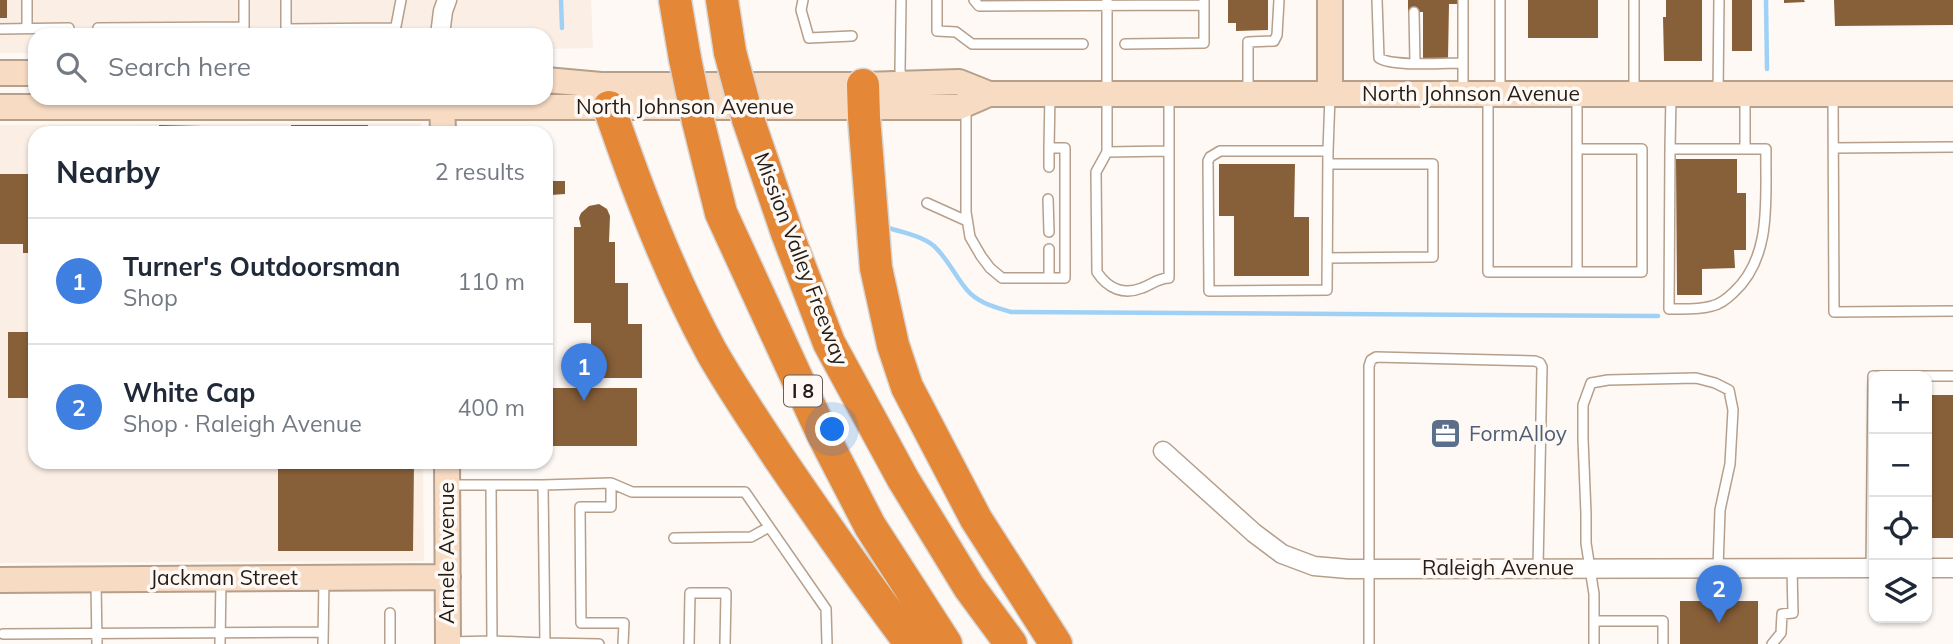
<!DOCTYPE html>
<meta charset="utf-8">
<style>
:root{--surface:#fff;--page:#f2f2f3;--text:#1f2937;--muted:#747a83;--line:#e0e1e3;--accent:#0b8043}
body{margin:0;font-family:Mulish,sans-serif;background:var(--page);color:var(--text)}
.controls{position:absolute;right:21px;bottom:21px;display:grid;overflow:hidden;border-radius:14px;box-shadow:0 2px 5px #0004}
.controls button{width:63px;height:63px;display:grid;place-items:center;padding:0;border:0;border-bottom:2px solid var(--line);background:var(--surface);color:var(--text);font:35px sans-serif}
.you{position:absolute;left:833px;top:430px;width:24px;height:24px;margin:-18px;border:5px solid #fff;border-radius:50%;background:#1a73e8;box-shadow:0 0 0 10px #1a73e833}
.badge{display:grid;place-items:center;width:46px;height:46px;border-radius:50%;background:var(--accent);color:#fff;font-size:23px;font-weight:700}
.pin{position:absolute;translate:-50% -58px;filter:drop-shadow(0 2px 4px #0008)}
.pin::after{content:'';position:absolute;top:37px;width:24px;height:21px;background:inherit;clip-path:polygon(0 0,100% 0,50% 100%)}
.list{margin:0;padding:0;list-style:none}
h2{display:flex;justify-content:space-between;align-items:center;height:91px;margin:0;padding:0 28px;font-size:30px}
h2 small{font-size:23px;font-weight:400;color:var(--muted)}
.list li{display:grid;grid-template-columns:46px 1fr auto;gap:21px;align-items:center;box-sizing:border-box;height:126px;padding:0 28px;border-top:2px solid var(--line)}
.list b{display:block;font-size:26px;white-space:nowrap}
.list p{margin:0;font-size:23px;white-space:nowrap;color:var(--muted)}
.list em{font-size:23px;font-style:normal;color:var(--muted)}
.icon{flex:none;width:38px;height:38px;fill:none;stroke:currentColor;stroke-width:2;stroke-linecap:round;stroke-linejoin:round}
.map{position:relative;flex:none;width:1953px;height:644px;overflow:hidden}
.search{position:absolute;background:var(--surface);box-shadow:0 2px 5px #0004;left:28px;top:28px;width:525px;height:77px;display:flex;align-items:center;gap:18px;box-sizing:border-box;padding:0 24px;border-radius:21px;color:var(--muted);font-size:26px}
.panel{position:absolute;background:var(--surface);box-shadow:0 2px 5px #0004;left:28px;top:126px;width:525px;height:343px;border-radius:21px}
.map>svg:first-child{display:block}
</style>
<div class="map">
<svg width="1953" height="644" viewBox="0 0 1953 644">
<rect width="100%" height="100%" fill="#fef9f5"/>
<path fill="#fbeee4" d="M0,0h591l2,48 -47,1v-14h-511v18h-35z
M421,123v10h-386v329h388l1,99 -424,2v-438z"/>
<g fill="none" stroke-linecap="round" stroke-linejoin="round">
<path stroke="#9fd1f7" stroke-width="4.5" d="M561,0l1,28
M1766,0l1,69
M888,228c14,4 34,8 46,18 14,13 21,30 33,44 11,13 28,17 44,22l647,4"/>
</g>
<path fill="#875f39" d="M0,0h7v18h-7z
M1228,0h40v30l-32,1v-8h-8z
M1408,0h50v4h-9l-1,54h-25v-46h-15z
M1528,0h70v38h-70z
M1666,0h36v61h-38l-1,-44h3z
M1732,0h20v51h-20z
M1784,0h20l1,2 -21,1z
M1834,0h119v25l-118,1z
M159,125l44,1v7h-44z
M291,125h77v8h-77z
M494,127l15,6h-17z
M204,129h42v4h-42z
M1676,159h61v34h9v57h-12l1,18 -33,1v26h-25z
M1219,164h76l-1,53h15v59h-75v-60h-15z
M0,174h35v79h-12v-9h-23z
M551,181h14v13l-14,1z
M599,204l8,5 3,7 -1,26h6v41h13v41h14v54h-51v-55h-17v-96h7l-2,-9 2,-5 8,-7z
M8,332h27v66h-27z
M546,388h91v58h-91z
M1927,395h26v143h-26z
M285,462h129l-1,89h-135v-83z
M1680,601h78v43h-78z"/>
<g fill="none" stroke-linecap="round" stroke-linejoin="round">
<defs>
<path id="lane" d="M27,0v28
M244,0v35
M286,0v29l107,-1 3,-2 5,-26
M803,0l-2,10 8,28 43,-2
M901,0l-1,70 2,12
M937,0v31l19,1 16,12h111
M974,0l5,6 225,-1v-5
M1107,0v152l-11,20 1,100c11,17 27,23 45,16 11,-4 16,-10 27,-10v-182
M1377,0l2,58c14,9 65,5 84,5
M1463,0v93
M1500,0v93
M1634,0v93
M1414,12l1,51
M98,28l146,-1
M0,29l69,-1
M1125,44l79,-1v-38
M1248,93v-51l26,-1 3,-6 2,-35
M1718,93l1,-93
M1671,95l-1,54h75v-53
M1488,96v176h154v-123h-65v-52
M1833,96l1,216 119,-1
M966,108v104l4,25 11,19 9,12 12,10h63v-130h-16l1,-54
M1834,148l119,-1
M1670,149l-1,160c14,0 29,1 43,-3 9,-2 16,-8 22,-14 39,-36 31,-95 32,-143h-21
M1328,151h-108l-10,6 -2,4 1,130 118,-1 1,-139 2,-55
M1107,152l62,-1
M1049,167v-19
M1048,199l1,33
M927,203l40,18
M1049,249v29
M1327,258l106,-1v-93h-105
M1577,272v-123
M611,483v24h-31l1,116h43l-1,21
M447,485h44
M543,485l68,-2 21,9h113l81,117 1,35
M674,538l77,-1 18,-10
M1871,568l2,-192h80
M96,583l1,61
M390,613v31
M3,634l320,-2
M450,642l42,-1 53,2 -2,-158h-52l1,156
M545,643l54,1
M220,644l1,-64
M323,644l1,-65
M689,644l1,-51h36l-1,51
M1369,644v-278l2,-6 5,-3 159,4 5,2 2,4 -4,201
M1594,644v-23
M1663,644v-23h-69v-27l-8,-51v-29l-3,-75v-34l8,-22 17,-3 88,-2 19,5 14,7 4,20 -3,54 -10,46 -2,58
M1772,644l9,-11 1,-19 11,-1 -1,-45"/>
<path id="street" d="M440,35l3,-24 4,-11
M1163,451l91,82 28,21 32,12 34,3 526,-1
M1927,568h26"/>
<path id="secondary" d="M1330,0v94
M0,73h35
M546,80l55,5h262l96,-3 30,12
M442,98l1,35
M0,107h959l30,-13h964
M447,462l1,182
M0,580l448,-3"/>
<path id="highway" d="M675,0l10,59
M722,0l8,52
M863,85l1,32 12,151 17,77 14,42 69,132 80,125
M609,107c29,84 60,166 102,244 21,37 45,72 68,107 43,63 86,125 132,186
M748,119l39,114 42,110 74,136 66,108 42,57
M698,121l23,92 102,222 47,91 76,118"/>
</defs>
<use href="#lane" stroke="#b69f8b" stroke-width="12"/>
<use href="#street" stroke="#b69f8b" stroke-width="21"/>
<use href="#secondary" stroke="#b69f8b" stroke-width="28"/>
<use href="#highway" stroke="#d8d6d5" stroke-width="35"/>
<use href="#lane" stroke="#fff" stroke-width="9"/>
<use href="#street" stroke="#fff" stroke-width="18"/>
<use href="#secondary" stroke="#f7dbc3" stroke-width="24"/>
<use href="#highway" stroke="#e48736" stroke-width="32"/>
<defs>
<path id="highway-bridge" d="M730,52l18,67
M685,59l13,62"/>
</defs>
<use href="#highway-bridge" stroke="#d8d6d5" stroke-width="35" stroke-linecap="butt"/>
<use href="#highway-bridge" stroke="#e48736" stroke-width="32"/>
</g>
<defs>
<symbol id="office-square" viewBox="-11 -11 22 22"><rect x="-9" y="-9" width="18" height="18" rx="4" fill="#5c6f8a" stroke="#fef9f5"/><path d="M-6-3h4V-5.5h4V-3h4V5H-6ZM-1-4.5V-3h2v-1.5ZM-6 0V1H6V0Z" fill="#fff"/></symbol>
</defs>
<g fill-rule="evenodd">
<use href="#office-square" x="1428" y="416" width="35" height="35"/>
</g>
<g text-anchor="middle" stroke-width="7" stroke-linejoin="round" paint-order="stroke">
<rect fill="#fef9f5" stroke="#665f58" stroke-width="2" x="784" y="375.5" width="38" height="31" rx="5"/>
<g font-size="19" font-weight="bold" fill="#251d15">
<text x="803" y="398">I 8</text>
</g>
<g font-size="21" fill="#251d15" stroke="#fef9f5">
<text x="1471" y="101">North Johnson Avenue</text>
<text x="685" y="114">North Johnson Avenue</text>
<text transform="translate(801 259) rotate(69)" y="7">Mission Valley Freeway</text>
<text transform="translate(447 553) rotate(-90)" y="7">Arnele Avenue</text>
<text x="1498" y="575">Raleigh Avenue</text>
<text x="224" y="585">Jackman Street</text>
</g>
<g font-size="21" fill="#4e5e75" stroke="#fef9f5" text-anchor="start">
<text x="1469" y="441">FormAlloy</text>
</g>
</g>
</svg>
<div class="controls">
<button>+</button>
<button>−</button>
<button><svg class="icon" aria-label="locate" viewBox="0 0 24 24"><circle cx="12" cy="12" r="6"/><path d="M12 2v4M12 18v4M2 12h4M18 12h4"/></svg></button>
<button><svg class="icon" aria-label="layers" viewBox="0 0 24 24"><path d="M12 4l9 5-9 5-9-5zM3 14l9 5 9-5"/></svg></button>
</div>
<div class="you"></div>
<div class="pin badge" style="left:584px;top:401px;background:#3f7fe0">1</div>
<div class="pin badge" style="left:1719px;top:623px;background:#3f7fe0">2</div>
<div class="search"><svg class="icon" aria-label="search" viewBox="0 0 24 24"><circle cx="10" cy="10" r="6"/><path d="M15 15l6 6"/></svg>Search here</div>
<section class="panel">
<h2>Nearby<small>2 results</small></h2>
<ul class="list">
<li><span class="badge" style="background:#3f7fe0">1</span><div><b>Turner's Outdoorsman</b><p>Shop</p></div><em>110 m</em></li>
<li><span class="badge" style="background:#3f7fe0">2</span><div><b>White Cap</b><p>Shop · Raleigh Avenue</p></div><em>400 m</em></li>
</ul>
</section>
</div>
